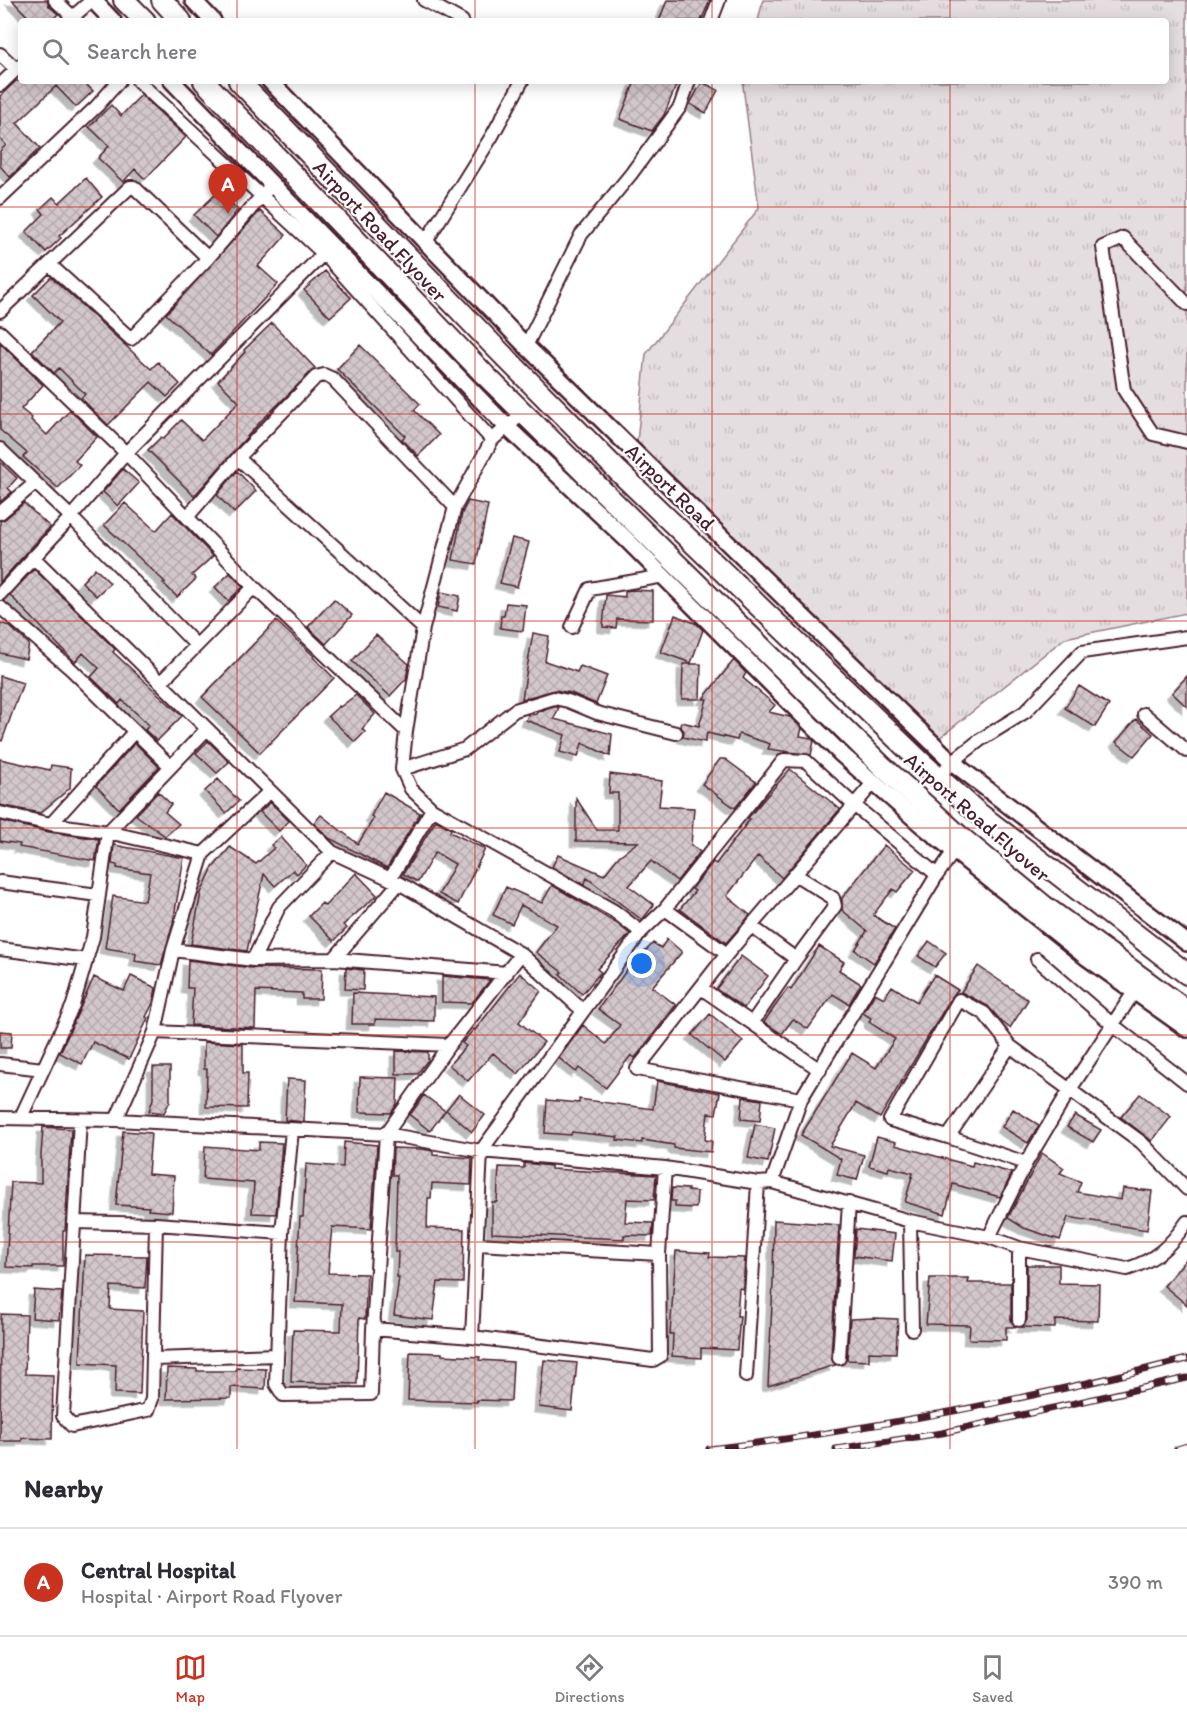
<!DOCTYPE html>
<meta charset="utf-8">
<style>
:root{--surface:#fff;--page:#f2f2f3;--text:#2b2b33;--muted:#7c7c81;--line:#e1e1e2;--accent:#c8321e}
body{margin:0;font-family:Itim,sans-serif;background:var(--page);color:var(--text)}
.you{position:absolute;left:642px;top:964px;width:21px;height:21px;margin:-15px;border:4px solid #fff;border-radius:50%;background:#1a73e8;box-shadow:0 0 0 9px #1a73e833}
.badge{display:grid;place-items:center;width:39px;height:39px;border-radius:50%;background:var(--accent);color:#fff;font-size:20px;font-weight:700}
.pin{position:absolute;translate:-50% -50px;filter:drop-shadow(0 2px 3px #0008)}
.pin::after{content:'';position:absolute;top:32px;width:21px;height:18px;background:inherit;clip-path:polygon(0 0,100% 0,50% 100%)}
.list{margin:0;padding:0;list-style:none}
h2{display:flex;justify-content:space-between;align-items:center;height:78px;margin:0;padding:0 24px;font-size:26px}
h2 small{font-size:20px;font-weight:400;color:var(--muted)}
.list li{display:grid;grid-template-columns:39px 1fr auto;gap:18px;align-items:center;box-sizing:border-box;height:108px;padding:0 24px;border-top:2px solid var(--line)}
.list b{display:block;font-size:22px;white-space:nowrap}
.list p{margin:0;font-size:20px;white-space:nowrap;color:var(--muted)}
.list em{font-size:20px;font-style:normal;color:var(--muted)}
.icon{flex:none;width:33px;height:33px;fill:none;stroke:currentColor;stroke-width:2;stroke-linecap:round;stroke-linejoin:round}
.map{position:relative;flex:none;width:1187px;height:1449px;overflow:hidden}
.search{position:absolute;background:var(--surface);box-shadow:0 3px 15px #0003;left:18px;right:18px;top:18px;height:66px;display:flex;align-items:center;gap:15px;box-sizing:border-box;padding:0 21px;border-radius:6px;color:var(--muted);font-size:22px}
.sheet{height:186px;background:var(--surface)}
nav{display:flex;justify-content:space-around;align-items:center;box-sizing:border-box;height:84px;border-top:2px solid var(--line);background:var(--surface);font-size:16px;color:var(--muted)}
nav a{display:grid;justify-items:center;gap:3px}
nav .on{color:var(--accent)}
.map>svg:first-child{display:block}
</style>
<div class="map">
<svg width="1187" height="1449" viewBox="0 0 1187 1449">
<defs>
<pattern id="grass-tufts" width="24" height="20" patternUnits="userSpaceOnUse" patternTransform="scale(1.5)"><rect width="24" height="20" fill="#e5dee0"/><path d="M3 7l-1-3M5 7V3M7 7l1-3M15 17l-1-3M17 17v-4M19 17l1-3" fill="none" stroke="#c6bec0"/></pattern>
<pattern id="building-cross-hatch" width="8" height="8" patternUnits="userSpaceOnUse" patternTransform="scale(1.5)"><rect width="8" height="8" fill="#d2c7cb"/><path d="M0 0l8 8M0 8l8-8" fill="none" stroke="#b6aaae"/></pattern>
<filter id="shadow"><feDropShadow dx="-5.5" dy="5.5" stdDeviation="0" flood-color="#0004"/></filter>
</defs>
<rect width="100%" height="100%" fill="#fff"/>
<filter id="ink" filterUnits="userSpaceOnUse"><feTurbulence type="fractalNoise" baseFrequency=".0167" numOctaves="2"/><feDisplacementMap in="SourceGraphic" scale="12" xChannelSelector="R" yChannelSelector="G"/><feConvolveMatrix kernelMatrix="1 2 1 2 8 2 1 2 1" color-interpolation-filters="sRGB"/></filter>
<g filter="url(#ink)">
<path fill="url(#grass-tufts)" stroke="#987e86" stroke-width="1.5" d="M763,0h424v613l-122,25 -132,105 -296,-301 9,-88 113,-146 -16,-122 1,-5h422v-60h-408z"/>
<path fill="url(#building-cross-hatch)" stroke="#4a1f2b" stroke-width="1.5" filter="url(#shadow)" d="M12,0h35l2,6 9,8 -7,7h-19z
M667,0h43l-9,21h-42z
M16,81h67l10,10 -17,16 -20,-21 -39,37 23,25 -30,29 -10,-11v-15l6,-6 -6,-6v-43z
M635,81h43l-14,34 -12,16 -32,-12z
M702,82l16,8 -12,23 -16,-9z
M141,95l45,42 -41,42 -10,-10 -12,13 -25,-24 11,-12 -20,-19 22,-22 10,11z
M86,178l16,19 -43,39 2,2 -15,14 -20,-20 18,-18 -4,-5 13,-12 6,6z
M219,191l19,19 -22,27 -22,-22z
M260,211l26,24 -28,31 20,18 -67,71 -45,-41z
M325,271l26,27 -21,19 -26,-27z
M51,277l100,92 7,-7 22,22 -13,13 -16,-15 -43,43 -27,-27 4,-4 -26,-26 -5,5 -22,-22 28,-29 -27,-27z
M272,323l43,45 -55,54 -66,74 -46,-46 13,-13 2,2 18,-19 21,20 37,-38 -21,-21 27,-29 -1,-2z
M0,343l43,42 -22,24 11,9 -1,2 16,15 23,-25 27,27 -22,24 5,4 -22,23 -35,-31 4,-4 -27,-23z
M360,345l60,59 -6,6 25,25 -21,21 -16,-17 3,-3 -68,-67z
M0,462l17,16 -9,10 4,4 -12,10z
M123,469l16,14 -21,23 -15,-14z
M237,471l19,20 -22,22 -17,-18z
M468,501l20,4 -12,59 -23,-4 9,-47z
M24,503l26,24 -50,55v-61l5,-2z
M125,503l31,28 16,-18 41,43 -21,19 4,4 -19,18 -14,-14 2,-1 -61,-57z
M512,538l17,4 -12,45 -17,-4z
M95,568l15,15 -14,13 -14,-14z
M34,569l81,80 -2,3 69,64 -25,25 -12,-11 4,-5 -27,-25 -3,4 -28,-27 8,-9 -16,-15 -8,9 -65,-67z
M230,573l13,14 -15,14 -13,-14z
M632,590l21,1v29l-36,-1 -1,9 -13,-1 3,-32 19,2v-6z
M441,592l19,4 -3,15 -19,-4z
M334,599l18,16 -26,29 -18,-17z
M506,603l20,2 -3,26 -23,-3 1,-12h3z
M675,615l22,9 6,6 -12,33 -30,-11z
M276,621l38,35 -1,1 21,21 -74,75 -58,-56z
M0,623l9,3 20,18 -3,15 -26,-6z
M533,633l16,3 -4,25 32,11 3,-6 27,10 -11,28 -25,-11 -16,-3 -33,9z
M376,635l33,29 -3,15 -16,17 -38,-35z
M734,660l12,13 -3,5 32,27 -6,7 21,5 12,11 -2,8 11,2 3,3 -3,14 -43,-6 2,-5 -31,-10 -2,6 -30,-7 -2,9 -22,-5 1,-6 -4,-5 1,-4 18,4 8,-27h-4z
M683,664h18l-1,35h-18z
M0,676l23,7 -21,58 -2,-1z
M1187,676v31l-15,-14z
M1079,686l30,19 -14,22 -30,-19z
M356,695l19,19 -13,15 3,3 -10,10 -27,-26 11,-10 1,1z
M554,707h5l-5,12 58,15 -2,22 -28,-13 -4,14 -18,-5 5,-17 -39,-15 2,-5 8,-1 1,-2z
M1136,719l17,15 -19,22 -18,-14z
M208,741l21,21 -12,11 -21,-20z
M135,743l24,24 -40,42 -23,-23z
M0,759l50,11 1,-5 20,3 -1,20 -30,25 -40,-8z
M720,759h5l31,23 -21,26 -33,-24z
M790,769l50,40 -58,69 -24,-22 -31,40 23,19 -24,28 -46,-34 15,-18 -3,-2 21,-27 3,2 34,-45 -2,-1z
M610,774l52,7 -3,25 35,2 -3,37 9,7 -23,29 -26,-20 -22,25 25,19 -12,15 -55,-42 -3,7 -32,-18 6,-12 46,20 15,-19 19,-14 -62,-1v-43l21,32h21v-37h-9z
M218,779l21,22 -13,12 -21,-22z
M158,792l13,12 -6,8 14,12 -14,12 -29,-21z
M384,792l36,21 -33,55 -58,-30 -15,-15 7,-8 37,29 16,-26 -3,-2z
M270,802l19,19 -10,10 -19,-19z
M436,820l15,9 -1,3 35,17 -27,55 -19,-10 16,-30 -20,-12 -17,30 -15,-8z
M0,821l49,11 50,7 -4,22 -76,-14 1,-3 -20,-3z
M281,837l25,28 -9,9 -4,-4 -18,16 -11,-12 -17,77 -56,-7 10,-51 11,-24 18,-22 26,17 18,-16 -3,-3z
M114,845l70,13 -11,65 -12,42 -26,-4 1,-8 -31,-5 8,-52 32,5 5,-28 -33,-5v-3l-5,-1z
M884,845l31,25 -18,22 -4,-3 -20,26 22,14 -21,34 -19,-13 12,-19 -25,-21v-12z
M356,873l21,22 -34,30 4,3 -13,13 -25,-25 13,-13 3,3z
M552,885l64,38 14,11 -33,35 4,3 -19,22 -22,-20 2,-2 -26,-20 21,-27 -36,-20 -9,19 -19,-9 13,-28 36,16z
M667,939l15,13 -30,35 24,18 -41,53 -4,-3 -25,33 -27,-20 -3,4 -17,-14 24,-33 23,19 14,-19 -22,-16 34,-46 2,1 19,-21 8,5z
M929,941l17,12 -11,14 -17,-11z
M819,946l25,16 -5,8 22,14 -12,20 -16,-10 -25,35 -15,-10 -11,15 -18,-12 24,-34 3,2z
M741,956l27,20 -24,32 -28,-19z
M188,960l64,8 70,1 -1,30h-19v-6l-46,-2 -1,37 -64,-3 2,-37h-6z
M978,966l50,34 -18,28 -8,-6 -14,-16 -27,-14z
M346,968l18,2 -1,20 -18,-1z
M520,973l21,18 -22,31 25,20 -26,32 -25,-21 -25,28 -19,-16 17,-19 -4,-3 12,-14 1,1z
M934,975l24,15 -6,6 -72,122 -24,-15 -26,43 34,9 -7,25 -20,-5 4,-16 -40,-24 51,-82 24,15 19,-29 -26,-17 2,-4 -8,-5 12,-20 9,5 8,-12 25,16z
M131,976l25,12 -3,15 -7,14 2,1 -19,41 -36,-17 -11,22 -22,-11 34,-76 30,14z
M442,976l48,4 -18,23 -30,-1z
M353,993l81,4v24l-59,-2v5h-23z
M710,1014l33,27 -18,21 -33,-27z
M0,1031l12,1 -1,16h-11z
M204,1042l39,2v29h5l-1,35 -41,-1 1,-38h-3z
M396,1051l32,1v8l-11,14h-21z
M153,1067h17v34l-6,12 -15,-2 4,-12z
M360,1077l38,1 -1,26 -6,9 -32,-1z
M287,1079l19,1 -2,42 -19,-2z
M657,1081l63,12 -4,21 -8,-1 -3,27 7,1 -1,11 -37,-4v-3l-32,-5v3l-25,-3 1,-3 -46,-5 -1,3 -26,-2 2,-33 32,3v-4l74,10z
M459,1094l26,21 -13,17 -26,-22z
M1140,1094l31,23 -19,24 -31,-24z
M424,1095l21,16 -15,20 -20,-16z
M743,1097l19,3 -2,21 -19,-2z
M1013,1109l26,16 -11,18 -26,-16z
M1075,1115l26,15 -8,12 -26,-15z
M755,1124l20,4 -7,34 -20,-4z
M43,1127l28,2 -6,102h-2v35h-30v2l-27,-1 5,-85 30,1v-28z
M123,1131l28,2 -3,41 26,2 -2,36 -24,-2 1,-3 -33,-2z
M877,1137l19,5 -1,3 77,21 1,-4 39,11 -12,24 -47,-13 -8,30 -40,-12 8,-29 -24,-6 -1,4 -19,-5z
M259,1142l23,1 -6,71 -24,-1 2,-30 -51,-4 2,-33 54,4z
M344,1142l33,3 -6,84 -39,-2 -2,21 -2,25 39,1 -2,45 -6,-1 -2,66 -66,-2 2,-52 48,1 1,-27 -47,-2 5,-85h3l3,-53 37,3z
M393,1148l29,1 11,2v4l39,3 -1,27 -39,-2 -1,15h-3l-1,30 37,1 -1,54 -25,-1 -5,38 -39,-5 5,-38h-2l1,-25h-3l2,-77h-5z
M1042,1153l22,15 -4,5 21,9 -4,10 44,8 2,-12 29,3 -5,39 -79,-13 -8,23 -36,-12 -16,-10z
M524,1163l27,3v3l105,6 -2,25 -27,-1 -2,23 28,1 -1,13 -28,-1v4l-132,-6v-31h5l2,-35 25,1z
M672,1188l16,1v2l9,1 -1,16 -21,-1v-6h-4z
M774,1220l65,5 -8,132 4,8 -67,21 5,-103z
M856,1229l39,5 -3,27 -38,-5z
M676,1251l34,2 -1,4 36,1 -2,31 -4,-1 -2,28h3l-3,34 -36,-2v10l-29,-2 1,-22h-3z
M85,1255l62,1 -2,32 -34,-2 -1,23 33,2 -3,83 -25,-1 1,-28 -36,-2z
M1187,1258v47l-23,-19z
M1027,1265h32v18l40,1 -1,37 -43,-1v8l-33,-1 5,-7z
M930,1278h39l-1,5h43v37l5,7h-10v13l-37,-1 1,-14 -44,-1z
M34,1290l28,2 -3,28 -27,-2z
M1,1314l26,1 -2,59 28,1 -1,64 -30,-1v3h-22z
M874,1318l24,1 -2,34 -27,-1v9l-22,-1 3,-41z
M410,1352l32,1v2l38,2 -1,3 34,2 -2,39 -34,-1v2l-69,-2z
M544,1360l33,3 -5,48 -33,-4z
M167,1368l30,1v2h39v-3l30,1 -1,20 -34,-2v11l-65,1z"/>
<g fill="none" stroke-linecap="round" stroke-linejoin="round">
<defs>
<path id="minor" d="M55,0l22,21
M424,0l38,21
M68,21l24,-21
M711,21l8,-21
M0,54l16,15
M138,81l188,175 166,184
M0,85l21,-20
M0,198l97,-92 22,-25
M425,243l67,-107 30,-55
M49,264l82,75 77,-81 58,-67
M1187,304l-64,-66 -20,9 21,143 29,44 34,8
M0,311l130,-124h4l74,71
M0,332l126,121 128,134 152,144
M526,346l55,-111 50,-61 49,-67 9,-26
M523,413l-31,27 -37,67 -32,121 -17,103 -4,38 9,20 21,20 182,102 27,21
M0,449l71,68 125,128
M238,458l185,170
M0,513l35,-30
M188,516l50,-58 78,-81 8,-2 9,4 122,128
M33,557l299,295 67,31 122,71 61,56
M0,594l71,-77 55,-64 202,-204
M0,607l72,63 98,96
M572,627l18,-38 74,-13
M160,683l94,-96
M1144,714l43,37
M402,769l63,-20 50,-39 39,-12 14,3 29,12 79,20
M938,777l14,-15 28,-22 45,-28 57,-60 105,-15
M0,813l51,11 57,8 95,22
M51,824l83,-92
M390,879l42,-70
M0,882l98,13
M665,909l62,45
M751,926l45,33 39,-53 -2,-8 -37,-23
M0,949l87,11
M173,950l80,10 81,-1 173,14
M334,959l65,-76
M1037,959l76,66 74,58
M253,960l26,-53 53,-55
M701,988l119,82
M752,1023l44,-64
M155,1032l294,13
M0,1064l43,5
M801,1099l-164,-30 90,-115 147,-172
M21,1117l52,-112 20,-68 15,-105 99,-103
M0,1118l116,2 270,14 95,17 184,17 93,15 14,-1 138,39 79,16 30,11 108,21c29,-9 43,-23 60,-47
M80,1120l-17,296 9,10 76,-16 4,-11 4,-175
M116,1120l39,-88 18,-82 30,-96 67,-63
M292,1130l-10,103 -6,151 7,11 88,-1 2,-65 13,-195 63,-89 72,-91
M948,1137l62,-91
M1026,1163l-78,-26 -58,-17 69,-120 25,13 26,33 131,96 46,47
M772,1182l29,-83 136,-224 17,-24
M910,1221l2,108
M75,1222l81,2 126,9
M989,1237l37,-74 43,-72 65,-99
M478,1244l181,10
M1019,1320v-72
M373,1329l99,8 181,23 7,-4 -1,-102 6,-86
M472,1337l9,-186 160,-219 24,-23 119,-149 22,1 48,44 83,70
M839,1358l10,-155
M154,1359l123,-4
M746,1376l12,-193"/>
<path id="tertiary" d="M93,0l20,21
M193,0l20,21
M172,81l335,346 118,111 215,215 83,73 163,131 101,72
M270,81l256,265 426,416 235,181"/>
<path id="primary" d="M124,0l21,21
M162,0l19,21
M204,81l281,294 398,392 75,68 86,71 143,105
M239,81l253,263 126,127 303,291 56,50 210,162"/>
</defs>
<use href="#minor" stroke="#4a1f2b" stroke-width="16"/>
<use href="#tertiary" stroke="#4a1f2b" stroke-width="20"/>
<use href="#primary" stroke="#4a1f2b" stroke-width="24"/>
<use href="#minor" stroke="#fff" stroke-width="12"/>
<use href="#tertiary" stroke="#fff" stroke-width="15"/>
<use href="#primary" stroke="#fff" stroke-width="20"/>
<defs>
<path id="rail" d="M709,1449c161,-19 321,-50 478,-90
M836,1449l106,-16 245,-55
M1177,1449l10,-3"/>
</defs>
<use href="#rail" stroke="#4a1f2b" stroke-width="7"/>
<use href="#rail" stroke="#fff" stroke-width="4.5" stroke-dasharray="14" stroke-linecap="butt"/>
</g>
</g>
<path fill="none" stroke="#c8321e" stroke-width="1.5" stroke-opacity="0.55" d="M237,0v21M475,0v21M712,0v21M950,0v21M237,81v1368M475,81v1368M712,81v1368M950,81v1368M0,207h1187M0,414h1187M0,621h1187M0,828h1187M0,1035h1187M0,1242h1187"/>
<g text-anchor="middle" stroke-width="4.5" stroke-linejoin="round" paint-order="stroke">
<g font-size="21" fill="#4a1f2b" stroke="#fff">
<text transform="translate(380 231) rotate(47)" y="7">Airport Road Flyover</text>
<text transform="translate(670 487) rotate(44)" y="7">Airport Road</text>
<text transform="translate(977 817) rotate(41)" y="7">Airport Road Flyover</text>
</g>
</g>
</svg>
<div class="you"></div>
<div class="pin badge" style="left:228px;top:214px">A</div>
<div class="search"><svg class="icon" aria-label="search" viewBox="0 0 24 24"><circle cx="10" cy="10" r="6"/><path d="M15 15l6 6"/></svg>Search here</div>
</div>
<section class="sheet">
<h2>Nearby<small></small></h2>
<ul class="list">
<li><span class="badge">A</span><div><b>Central Hospital</b><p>Hospital · Airport Road Flyover</p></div><em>390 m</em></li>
</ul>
</section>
<nav>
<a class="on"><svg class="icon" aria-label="map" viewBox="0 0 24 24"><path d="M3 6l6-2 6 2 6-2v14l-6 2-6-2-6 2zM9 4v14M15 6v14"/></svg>Map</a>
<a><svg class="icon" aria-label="directions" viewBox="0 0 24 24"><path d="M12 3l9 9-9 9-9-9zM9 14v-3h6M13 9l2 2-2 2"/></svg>Directions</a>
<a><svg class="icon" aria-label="saved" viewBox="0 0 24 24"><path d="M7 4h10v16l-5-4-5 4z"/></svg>Saved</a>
</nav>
